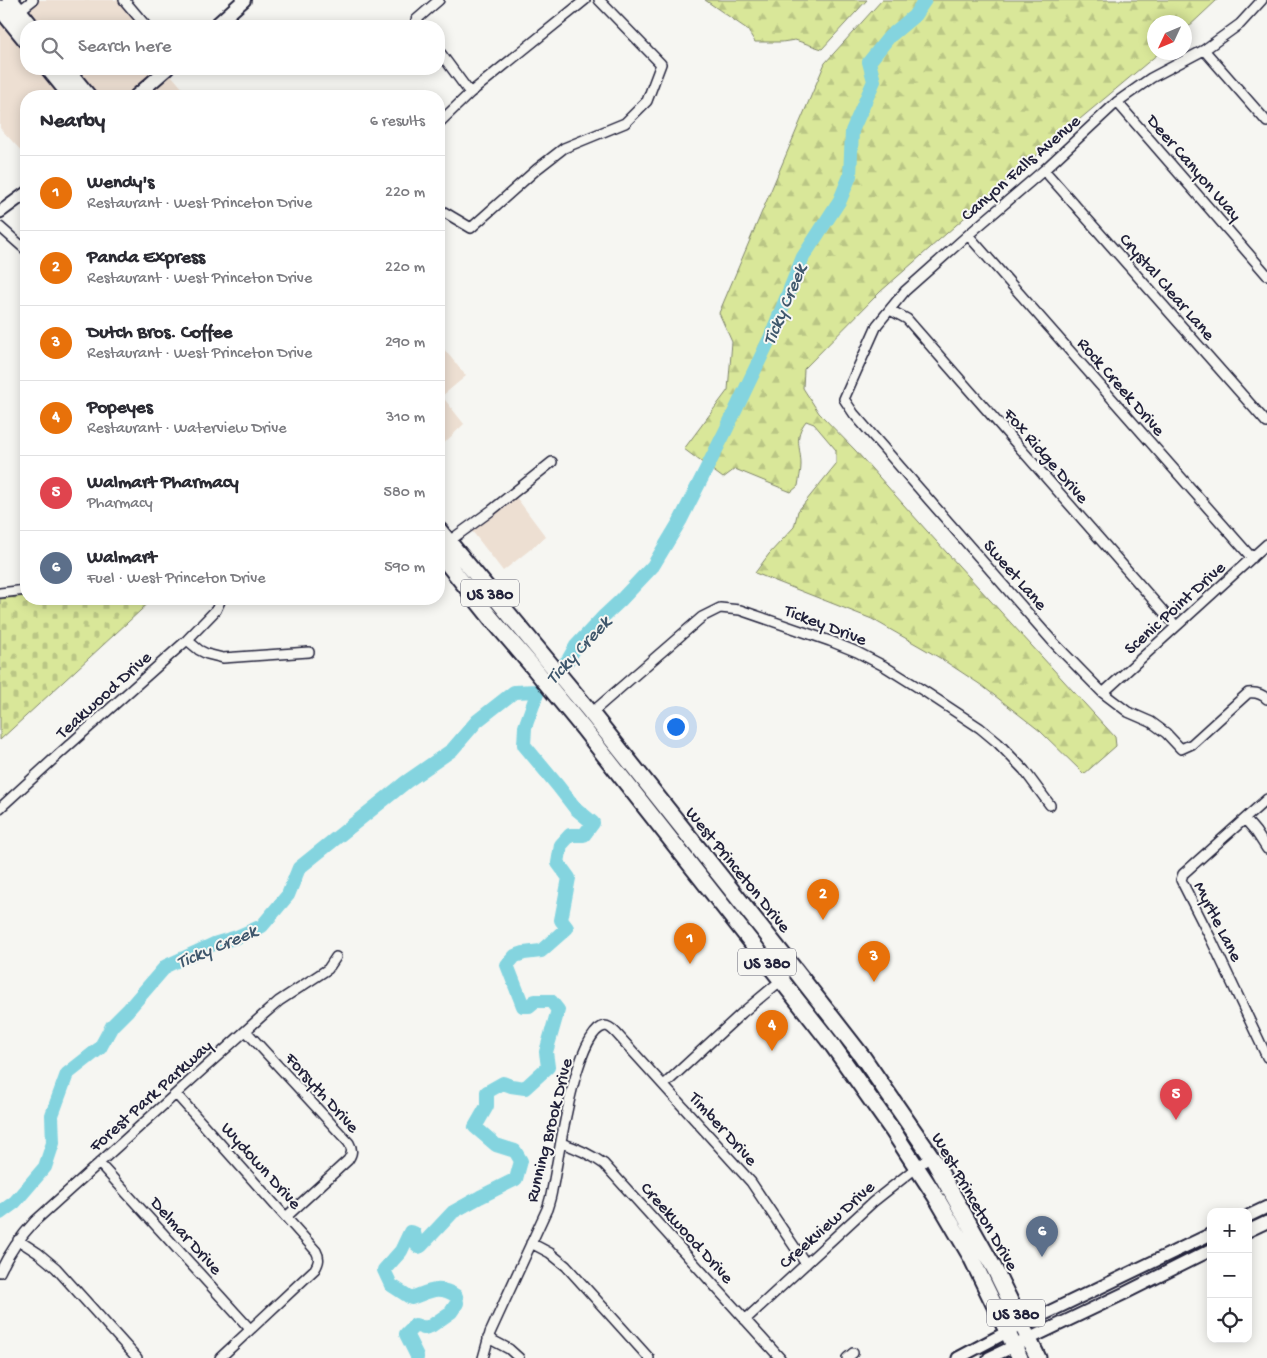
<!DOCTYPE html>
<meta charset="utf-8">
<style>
:root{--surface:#fff;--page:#f7f7f7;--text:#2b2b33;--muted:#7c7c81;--line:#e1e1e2;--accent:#d93025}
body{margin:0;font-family:"Gochi Hand",sans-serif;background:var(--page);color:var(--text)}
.controls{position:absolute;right:15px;bottom:15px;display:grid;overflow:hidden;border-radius:10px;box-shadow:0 2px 12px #0003}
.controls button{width:45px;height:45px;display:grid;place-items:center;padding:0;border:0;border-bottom:1px solid var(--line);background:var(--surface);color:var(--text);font:25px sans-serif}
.compass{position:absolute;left:1147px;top:15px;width:45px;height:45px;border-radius:50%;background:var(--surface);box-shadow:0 2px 12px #0003;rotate:226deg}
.you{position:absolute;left:675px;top:726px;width:18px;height:18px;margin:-12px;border:4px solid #fff;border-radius:50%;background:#1a73e8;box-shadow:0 0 0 8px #1a73e833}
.badge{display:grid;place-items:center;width:32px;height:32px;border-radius:50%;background:var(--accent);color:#fff;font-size:16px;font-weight:700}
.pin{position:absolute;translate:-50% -41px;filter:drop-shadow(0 1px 2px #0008)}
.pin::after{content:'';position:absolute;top:26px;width:18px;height:15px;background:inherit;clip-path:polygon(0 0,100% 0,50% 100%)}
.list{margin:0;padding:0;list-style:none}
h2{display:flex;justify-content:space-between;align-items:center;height:65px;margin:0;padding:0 20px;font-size:21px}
h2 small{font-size:16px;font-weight:400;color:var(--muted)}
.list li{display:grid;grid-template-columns:32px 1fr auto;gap:15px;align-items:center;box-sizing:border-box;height:75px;padding:0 20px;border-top:1px solid var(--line)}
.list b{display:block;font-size:19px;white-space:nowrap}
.list p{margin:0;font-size:16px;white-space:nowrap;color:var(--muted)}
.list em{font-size:16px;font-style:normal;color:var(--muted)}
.icon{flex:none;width:28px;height:28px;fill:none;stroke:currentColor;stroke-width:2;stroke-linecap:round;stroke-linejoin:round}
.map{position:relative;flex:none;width:1267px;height:1358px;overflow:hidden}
.search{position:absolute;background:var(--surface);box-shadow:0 2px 12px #0003;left:20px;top:20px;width:425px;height:55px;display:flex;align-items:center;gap:12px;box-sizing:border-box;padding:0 18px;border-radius:20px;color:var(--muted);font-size:19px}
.panel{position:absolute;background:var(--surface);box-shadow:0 2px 12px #0003;left:20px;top:90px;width:425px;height:515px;border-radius:20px}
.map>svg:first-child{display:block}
</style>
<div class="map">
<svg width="1267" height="1358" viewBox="0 0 1267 1358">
<defs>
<pattern id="forest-firs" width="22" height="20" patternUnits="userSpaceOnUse" patternTransform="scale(1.25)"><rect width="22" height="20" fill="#d9e799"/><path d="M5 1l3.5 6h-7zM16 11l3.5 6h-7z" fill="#bac685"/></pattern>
<pattern id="cemetery-stones" width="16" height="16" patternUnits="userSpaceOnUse" patternTransform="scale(1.25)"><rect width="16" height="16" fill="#d9e799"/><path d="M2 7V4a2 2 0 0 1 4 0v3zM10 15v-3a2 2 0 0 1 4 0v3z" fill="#bac685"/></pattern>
</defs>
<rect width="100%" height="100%" fill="#f6f6f2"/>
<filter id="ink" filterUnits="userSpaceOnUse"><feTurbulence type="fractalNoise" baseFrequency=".02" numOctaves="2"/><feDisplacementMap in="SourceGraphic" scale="10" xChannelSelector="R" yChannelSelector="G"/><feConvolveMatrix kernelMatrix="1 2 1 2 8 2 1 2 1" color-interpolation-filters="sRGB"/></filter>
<g filter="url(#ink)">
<path fill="#eddfd2" d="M0,0h122l18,26h-114v43h140l23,27h-163v60l-26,-28z
M439,343l27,33 -24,20 22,28 -25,24z
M516,497l30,40 -43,34 -31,-40z"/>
<path fill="url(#forest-firs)" stroke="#7e846a" d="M705,0h162l-45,49 -27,-9 -13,2h-27l-8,-13z
M882,0h335l-32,30 -1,-8h-30v30l5,1 -146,122 -133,117 -76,77 -1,19 16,25 36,37 72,81 188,206 1,9 -32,28 -44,-43 -59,-46 -41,-27 -68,-39 -117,-46 14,-19 25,-27 4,-16 38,-47v-14l-22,-26 -8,-3c-13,17 -5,26 -5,44 0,7 -2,14 -3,21l-7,6 -56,-23 -12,9 -39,-29 44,-59 4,-48 -13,-29 106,-250z"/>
<path fill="url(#cemetery-stones)" stroke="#7e846a" d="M26,596v3h127l-153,141v-141z"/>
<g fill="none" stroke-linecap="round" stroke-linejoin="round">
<path stroke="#84d4df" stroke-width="14" d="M0,1213l15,-11 30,-35 8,-24 -1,-28 15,-41 33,-26 12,-22 16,-16 38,-44 48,-22 23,-7 25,-11 26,-31 11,-27 107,-86 46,-32 25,-29 37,-29 24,-1
M417,1358v-2l-11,-22 9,-9 9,3 7,-2 20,-14 6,-9 -1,-7c-17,-12 -27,-4 -45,2l-20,-13 -7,-15 17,-19 9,-19 4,1 4,14 3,-1 32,-34 27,-15 36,-18 5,-18 -6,-10 -19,-6 -21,-18 12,-21v-14l16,-9 8,3 14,2 23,-21 -2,-15 12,-42 -7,-9h-16l-6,5h-6l-16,-41 8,-9 9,-3 17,-2 26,-23 -6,-8 8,-42 -11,-15 3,-18 9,-10h14l9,-12 -18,-15 -17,-22 -34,-41 1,-18 13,-36 30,-31 8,-14 28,-30 16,-15 33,-35 27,-45 45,-89 45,-94 33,-81 37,-57 10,-24 2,-45 22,-50 -5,-19 20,-25 25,-21 11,-16"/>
<defs>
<path id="minor" d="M124,0l22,26
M1262,0l-22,24 -36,26 -53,28 -34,24 -73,68 -76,65 -63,56 -28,34 -33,74 10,15 200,229 49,50 25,19 23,10 15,11 15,16 11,-5 56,-51c7,-1 13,0 19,6
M19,11l14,-11
M421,26l-5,-6 23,-20
M1204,50l63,72
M439,51l31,42
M1117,102l150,173
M439,123l31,-30 115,-93
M1044,170l223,253
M439,209l32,19 66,-59 27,-21 61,-25 22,-22 14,-37 -62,-64
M0,227l26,23
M968,235l284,323
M890,310l17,9 269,307
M446,542h2l44,-32 60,-48
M0,593l26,-3
M187,640l12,10 8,4 16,4 86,-6
M1103,693l164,-149
M589,715l113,-98 18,-9 20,2 90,31 27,11 27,14 43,27 53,35 18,15 26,27 26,35
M1267,799l-84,75 -2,6 30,59 56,118
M0,808l58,-53 129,-115 29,-30 5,-11
M1245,819l11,13 11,17
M246,1031l103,112c4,7 3,11 -1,17l-62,57
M664,1085l78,-72 43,-36
M176,1094l140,157c4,7 3,11 -1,18l-95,89
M561,1143c16,5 29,11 43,21l176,194
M99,1163l151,166
M18,1240l20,13 18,15 81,90
M531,1243l19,10 16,13 83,92
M0,1272c9,-19 20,-35 35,-51l228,-206 16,-14 49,-32 8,-12
M745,1320l128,-118 58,-46
M488,1338l21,11 10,9
M483,1358l7,-25 57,-124c2,-6 4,-12 5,-19 6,-26 23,-160 53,-164 5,0 9,5 12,8l134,148 55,82
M847,1358l6,-5"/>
<path id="tertiary" d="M0,212l26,-19
M1248,1216l19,-9
M1248,1231l19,-9
M958,1358l49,-26 204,-98
M989,1358l136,-65 86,-43"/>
<path id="secondary" d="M215,26l29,-26
M136,96l31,-27"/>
<path id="trunk" d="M10,0l21,26
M0,8l26,32
M49,69l22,27
M66,69l22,27
M439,530l152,183 204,257 67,86 69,100 63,112 44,90
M439,553l52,65 42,49 50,61 250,318 60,85 43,66 35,60 49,101"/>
</defs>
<use href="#minor" stroke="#22223b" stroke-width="12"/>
<use href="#tertiary" stroke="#22223b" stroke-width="15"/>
<use href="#secondary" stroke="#22223b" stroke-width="16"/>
<use href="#trunk" stroke="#22223b" stroke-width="19"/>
<use href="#minor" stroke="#f6f6f2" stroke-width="9"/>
<use href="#tertiary" stroke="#f6f6f2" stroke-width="11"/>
<use href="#secondary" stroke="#f6f6f2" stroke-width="12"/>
<use href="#trunk" stroke="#f6f6f2" stroke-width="15"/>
</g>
</g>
<g text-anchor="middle" stroke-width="4" stroke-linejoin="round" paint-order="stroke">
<g fill="#f6f6f2" stroke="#626272" stroke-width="1">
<rect x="461" y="579.5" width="58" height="27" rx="4"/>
<rect x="738" y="948.5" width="58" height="27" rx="4"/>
<rect x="987" y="1299.5" width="58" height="27" rx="4"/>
</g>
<g font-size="16" font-weight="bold" fill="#22223b">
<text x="490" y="599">US 380</text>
<text x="767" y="968">US 380</text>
<text x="1016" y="1319">US 380</text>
</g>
<g font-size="18" fill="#22223b" stroke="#f6f6f2">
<text transform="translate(1020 167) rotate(-41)" y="6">Canyon Falls Avenue</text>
<text transform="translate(1195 167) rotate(49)" y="6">Deer Canyon Way</text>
<text transform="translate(1168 286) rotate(49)" y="6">Crystal Clear Lane</text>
<text transform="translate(1122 386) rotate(49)" y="6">Rock Creek Drive</text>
<text transform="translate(1047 455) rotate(49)" y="6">Fox Ridge Drive</text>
<text transform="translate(1016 574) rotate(49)" y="6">Sweet Lane</text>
<text transform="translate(1174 607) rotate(-42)" y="6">Scenic Point Drive</text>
<text transform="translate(826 624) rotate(21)" y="6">Tickey Drive</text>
<text transform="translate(103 694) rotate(-42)" y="6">Teakwood Drive</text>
<text transform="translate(739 869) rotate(51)" y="6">West Princeton Drive</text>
<text transform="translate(1219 921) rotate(63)" y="6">Myrtle Lane</text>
<text transform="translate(323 1092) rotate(48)" y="6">Forsyth Drive</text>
<text transform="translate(150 1095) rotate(-42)" y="6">Forest Park Parkway</text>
<text transform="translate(724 1128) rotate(48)" y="6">Timber Drive</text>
<text transform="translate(548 1130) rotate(-76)" y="6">Running Brook Drive</text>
<text transform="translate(262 1165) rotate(48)" y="6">Wydown Drive</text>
<text transform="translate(976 1201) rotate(60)" y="6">West Princeton Drive</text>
<text transform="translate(826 1224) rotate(-42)" y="6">Creekview Drive</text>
<text transform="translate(688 1232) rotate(48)" y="6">Creekwood Drive</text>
<text transform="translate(187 1235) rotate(48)" y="6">Delmar Drive</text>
</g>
<g font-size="19" font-style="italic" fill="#3f576c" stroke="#f6f6f2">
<text transform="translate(783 304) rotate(-67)" y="7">Ticky Creek</text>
<text transform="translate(577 649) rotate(-47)" y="7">Ticky Creek</text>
<text transform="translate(216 945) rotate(-23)" y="7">Ticky Creek</text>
</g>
</g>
</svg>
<div class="controls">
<button>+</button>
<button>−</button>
<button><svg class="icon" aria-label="locate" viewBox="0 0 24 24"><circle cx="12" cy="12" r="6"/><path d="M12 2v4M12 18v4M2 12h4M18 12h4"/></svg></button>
</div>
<svg class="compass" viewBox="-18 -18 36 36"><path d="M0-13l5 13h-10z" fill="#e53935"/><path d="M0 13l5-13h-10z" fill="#7c7c81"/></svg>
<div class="you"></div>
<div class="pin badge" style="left:690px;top:964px;background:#e8710a">1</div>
<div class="pin badge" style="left:823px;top:920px;background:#e8710a">2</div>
<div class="pin badge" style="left:874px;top:982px;background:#e8710a">3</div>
<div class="pin badge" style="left:772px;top:1051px;background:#e8710a">4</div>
<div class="pin badge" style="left:1176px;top:1120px;background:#e0444e">5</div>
<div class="pin badge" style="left:1042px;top:1257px;background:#5c6f8a">6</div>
<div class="search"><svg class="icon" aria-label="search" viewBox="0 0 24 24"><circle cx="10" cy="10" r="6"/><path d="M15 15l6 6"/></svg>Search here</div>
<section class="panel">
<h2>Nearby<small>6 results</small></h2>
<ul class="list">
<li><span class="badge" style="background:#e8710a">1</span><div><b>Wendy's</b><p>Restaurant · West Princeton Drive</p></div><em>220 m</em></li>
<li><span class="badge" style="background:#e8710a">2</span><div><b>Panda Express</b><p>Restaurant · West Princeton Drive</p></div><em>220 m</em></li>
<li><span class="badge" style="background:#e8710a">3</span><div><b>Dutch Bros. Coffee</b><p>Restaurant · West Princeton Drive</p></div><em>290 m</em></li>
<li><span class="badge" style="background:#e8710a">4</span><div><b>Popeyes</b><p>Restaurant · Waterview Drive</p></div><em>310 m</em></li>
<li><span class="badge" style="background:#e0444e">5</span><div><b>Walmart Pharmacy</b><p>Pharmacy</p></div><em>580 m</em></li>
<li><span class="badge" style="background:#5c6f8a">6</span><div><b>Walmart</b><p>Fuel · West Princeton Drive</p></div><em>590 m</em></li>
</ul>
</section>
</div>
